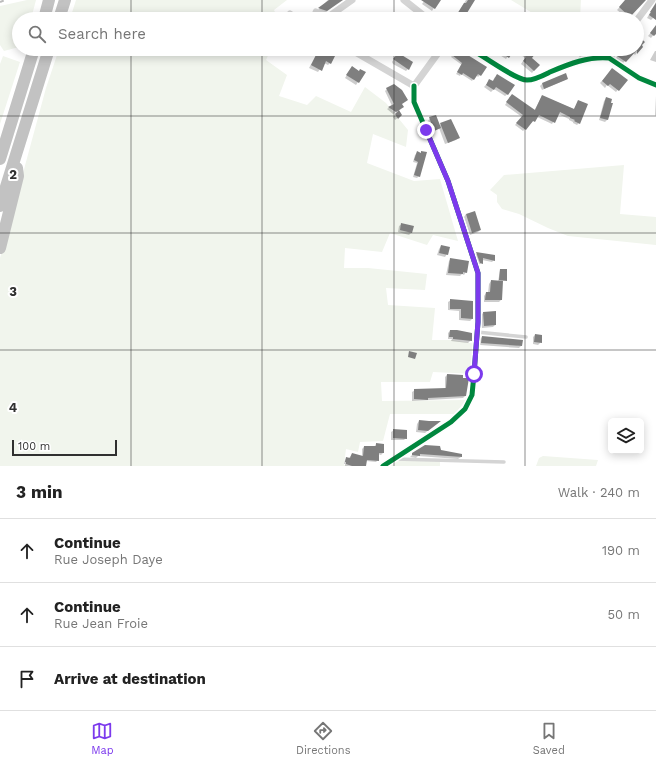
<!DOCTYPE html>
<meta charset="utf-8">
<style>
:root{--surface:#fff;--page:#f2f2f2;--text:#222;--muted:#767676;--line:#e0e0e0;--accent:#7c3aed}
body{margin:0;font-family:"Work Sans",sans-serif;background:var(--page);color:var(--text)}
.controls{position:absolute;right:12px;bottom:12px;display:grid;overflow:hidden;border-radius:6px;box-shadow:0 2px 10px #0003}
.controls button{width:36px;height:36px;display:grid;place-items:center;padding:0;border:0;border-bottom:1px solid var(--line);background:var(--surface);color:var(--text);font:20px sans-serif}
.scale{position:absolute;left:12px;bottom:10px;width:105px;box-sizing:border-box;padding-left:4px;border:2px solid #303030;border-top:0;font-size:11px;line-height:14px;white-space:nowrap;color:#303030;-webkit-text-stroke:3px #fff;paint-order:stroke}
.stop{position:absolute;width:12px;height:12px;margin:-9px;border:3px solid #7c3aed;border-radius:50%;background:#fff}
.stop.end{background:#7c3aed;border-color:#fff;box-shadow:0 1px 4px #0008}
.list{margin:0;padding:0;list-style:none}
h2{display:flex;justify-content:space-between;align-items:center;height:52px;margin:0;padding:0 16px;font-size:17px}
h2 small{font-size:13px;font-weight:400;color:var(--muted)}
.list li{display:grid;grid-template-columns:26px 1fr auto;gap:12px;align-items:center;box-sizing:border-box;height:64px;padding:0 16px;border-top:1px solid var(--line)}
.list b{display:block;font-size:15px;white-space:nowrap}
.list p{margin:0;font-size:13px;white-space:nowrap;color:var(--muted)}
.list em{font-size:13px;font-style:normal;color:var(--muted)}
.icon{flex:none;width:22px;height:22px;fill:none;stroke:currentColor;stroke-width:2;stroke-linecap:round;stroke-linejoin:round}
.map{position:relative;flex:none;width:656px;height:466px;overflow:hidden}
.search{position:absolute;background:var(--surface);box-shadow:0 2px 10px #0003;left:12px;right:12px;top:12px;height:44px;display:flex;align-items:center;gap:10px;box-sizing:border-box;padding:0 14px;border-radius:22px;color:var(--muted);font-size:15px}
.sheet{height:244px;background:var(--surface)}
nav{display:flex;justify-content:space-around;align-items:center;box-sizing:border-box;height:56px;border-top:1px solid var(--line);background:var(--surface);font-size:11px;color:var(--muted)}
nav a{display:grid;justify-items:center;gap:2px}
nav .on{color:var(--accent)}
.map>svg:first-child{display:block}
</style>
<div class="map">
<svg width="656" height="466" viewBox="0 0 656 466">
<rect width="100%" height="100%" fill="#fff"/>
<path fill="#f1f5ed" d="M27,0h9l-5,19h-12v28l-15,4 -4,-6v-39z
M76,0h211l-13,10 4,9h-208z
M511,0h70l-1,19h-18l-28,-5z
M59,49h212l-5,11 21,15 -8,21 28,9 9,-9 35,16 14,-25 21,16 22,27 -2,17 -33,-13 -6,29 47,18 26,-2 18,62 -25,-6 -6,10 -37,-12 -8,19 -37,-4 -1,20h24l59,6 -2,16 -39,-2 2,17 47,3 -3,32h20l24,4 -2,30 -41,-2 -3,10h-49l1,19 84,-1 -11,14h-65l-7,27 -23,1 -2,10 -12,-3 -2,16 5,1h-349v-208l46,-170z
M3,56l17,6 -20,62v-60z
M624,165l-4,49 36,3v28l-88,-9 -20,-8 -29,-14 -17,-5 -5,-7v-7l-7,-5 14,-15z
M543,456l55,4 -2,6h-60l3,-8z
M394,459l46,1v6h-56z"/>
<path fill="#0003" d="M328,0h13l-16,13 -7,-3z
M425,0h14l-7,11 -10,-7z
M466,0h8l-9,13 4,6h-15z
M626,0h19l-17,19 -11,-9z
M656,2v13l-5,5 -4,-2z
M652,31h4v1l-5,6 -3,-2z
M637,38l5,9 -7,8 -2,-2 -10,10 -7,-5 2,-3 1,-6h18z
M324,49l10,6 -4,8 -2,2 -4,-2 -6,9 -9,-4 7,-13 2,-3 3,2z
M369,49h8l-3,3z
M490,49h48l-8,9 8,7 -6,8 -11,-9 4,-6 -12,-9 -7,10z
M571,49h34l-5,5 -5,1 -5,-5 -6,6 -4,1z
M655,51h1v11l-6,-2z
M455,52l25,23 -2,2 -2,-2 -4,6 -11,-7 -1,2 -4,-2 6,-9 -11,-8z
M395,57l13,12 -2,2 -13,-7 -1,-2z
M350,70l14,3 -8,12 -11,-7z
M610,72l11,14 -5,6 -9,-7 -2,3 -5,-5z
M565,74l2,5 -2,1 -23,10 -2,-4 2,-2z
M495,77l13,17 -3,2 -11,-7 -3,3 -7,-5 6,-7 2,2z
M387,89l20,11 -6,4v5l-8,5 -6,-5 5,-3 -7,-15z
M542,96l32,13 5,-8v22l-2,2 -4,-2v-1l-4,-2v-1l-11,-5 -6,10 -15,-7 -14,14 -8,-6 7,-8 -17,-12 5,-8 24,14z
M656,96v20l-1,-1z
M606,98l1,22 -2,2 -6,-2 5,-19z
M399,112l2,3 -6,5 -2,-3z
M430,118l9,8 2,-2 17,14 -2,2 -11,4 -6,-16 -7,4 -4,-11z
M422,152l-3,24 -2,2 -4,-1 4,-14 -4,-1 2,-7 2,-2 3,1z
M466,214l14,16 -2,2 -8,3 -6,-18z
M402,224l9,9 -2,2 -11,-3 1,-6z
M441,246l6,8 -2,3 -8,-2 2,-6z
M478,253l16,7 -2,2 -10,-2v3l-4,2 -3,-10z
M451,259l15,13 -2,3 -2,-1 -2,2 -14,-1 3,-14z
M500,270l6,10 -4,1 -1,19 -2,2h-15v-6l2,-3h2l1,-9 2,-3 7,1z
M451,300l21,2v17l-2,2 -11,-1v-9l-11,-1v-8z
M483,313l12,12 -2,2 -11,1 -1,-13z
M450,331l21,9 -3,3 -17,-2 1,-2h-4v-6z
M535,335l6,7 -3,3 -5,-1v-7z
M482,337l39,9 -2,2 -39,-3v-6z
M447,375l18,21 -2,2 -51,3v-9l3,-2 30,-1v-12z
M419,421l18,2 -12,10 -9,-1 1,-8z
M394,430l12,8 -2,2h-13v-8z
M376,444l7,9 -2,2 -3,-1v6l-2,2 -10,-1 -1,5h-20v-2h-1l1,-4 2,-2h2l3,-4 10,3v-8l2,-2h10z
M440,451l21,6 -3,2 -40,-3 -2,2 -6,-1 3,-3z"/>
<path fill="#7f7f7f" d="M329,0h14l-16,11 -9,-3z
M421,0h20l-6,9z
M468,0h7l-8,13 9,6h-22l10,-16h2z
M625,0h21l-16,17 -11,-10z
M656,3v17l-7,-5 2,-3h-1z
M656,25v9l-2,2 -4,-3z
M637,35l8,7 -3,3 1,2 -6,7v-4l-11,12 -9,-6 4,-7h16z
M323,49l13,5 -5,10 -5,-3 -4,10 -11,-6 7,-14 3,2z
M456,49l6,4 1,-1 24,15 -6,9 -3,-2 -4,6 -11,-7 -1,2 -5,-3 5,-9 -10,-8z
M496,49h19l-6,9z
M527,49h12l-7,9 8,7 -6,6 -11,-10 3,-4 -3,-4z
M575,49h17l-5,5 -4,1z
M397,54l3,2v-2l13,8 -4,8 -16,-11z
M352,66l7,5 1,-2 6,3 -7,11 -13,-8z
M612,68l16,12 -9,11 -9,-7 -2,2 -6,-5z
M566,73l2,6 -24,10 -2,-6z
M497,74l18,11 -7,10 -12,-8 -2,3 -8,-5 3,-6 4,2z
M394,84l8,6 6,10 -6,4 2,3 -8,5 -8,-5 6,-3 -8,-16z
M512,94l23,16 7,-15 32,14 4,-9 10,4 -8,20 -6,-3 1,-1 -5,-2v-1l-10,-5 -5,11 -16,-8 -4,7 -2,-1 -7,9 -10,-7 7,-8 -17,-13z
M606,97l6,2 -1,4h2l-5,17 -8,-2z
M399,110l3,5 -4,4 -3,-5z
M436,115l5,13 -7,3 -5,-14z
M451,119l9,19 -12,5 -8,-20z
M417,151l4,2v-2l6,1 -7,25 -6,-2 4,-13 -4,-2z
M475,211l6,19 -9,3 -6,-19z
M401,223l13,3 -2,7 -12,-3z
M441,245l9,2 -2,8 -9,-2z
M476,252l19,3v6l-12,-3v6l-3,-1z
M450,258l19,3 -2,12 -4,-1v2l-15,-1z
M500,269h7v12l-8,-1z
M491,280l12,1 -1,19h-17l1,-8h4z
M450,299l23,2v18l-12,-1v-9h-11z
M496,311v14l-12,1 -1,-14z
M450,330h7l15,3v8l-19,-2v-2h-4z
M535,334l7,1v8l-8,-1z
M482,336l41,4 -1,6 -41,-3z
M409,351l8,2 -2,6 -7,-2z
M447,374l16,1v3h6l-3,18 -38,2v2l-14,-1v-10l32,-1z
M419,420l10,1h12l-13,10 -10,-1z
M393,429l14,1v9l-14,-1z
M376,443l8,1v9h-5v8l-12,-1 -1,6h-14l-6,-2v-2h-1l1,-5 4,1 2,-5 11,3 1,-10h12z
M425,445l15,1 1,4 21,4v3l-42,-3v2l-8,-1v-2z"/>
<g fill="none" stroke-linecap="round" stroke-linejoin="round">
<path stroke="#d4d4d4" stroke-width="3.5" d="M477,332l49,5
M395,459l109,3"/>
<path stroke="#d4d4d4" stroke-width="7" d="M404,0l24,19
M316,12l12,5 24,-17
M290,14l7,5
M637,20l15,-20
M350,49l64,37 27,-37
M471,49c12,7 45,31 56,31 8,0 17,-5 23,-8 19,-8 39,-16 59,-14l30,20 17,7
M609,58l7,-9
M383,466l68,-44 14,-13 7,-14 2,-21 4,-52v-49l-30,-92 -34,-79v-16"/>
<path stroke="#c2c2c2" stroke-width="12" d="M44,19l5,-19
M59,19l6,-19
M0,159l34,-110
M0,206l49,-157
M0,248l18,-72 -1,-8"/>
<path stroke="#bcbcbc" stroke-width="2" stroke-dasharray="4 3" stroke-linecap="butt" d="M0,2l5,-2"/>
<defs>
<path id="cycleway" d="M471,49c12,7 45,31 56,31 8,0 17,-5 23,-8 19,-8 39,-16 59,-14l30,20 17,7
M383,466l68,-44 14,-13 7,-14 2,-21 4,-52v-49l-30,-92 -34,-79v-16"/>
</defs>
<use href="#cycleway" stroke="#fff" stroke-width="8"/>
<use href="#cycleway" stroke="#00873e" stroke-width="5"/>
</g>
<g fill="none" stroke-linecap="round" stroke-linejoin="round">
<path stroke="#7c3aed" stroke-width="5" d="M426,130l22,51 30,92v49l-4,52"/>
</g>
<path fill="none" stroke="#303030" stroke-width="1" stroke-opacity="0.55" d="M131,0v19M262,0v19M394,0v19M525,0v19M131,49v417M262,49v417M394,49v417M525,49v417M0,116h656M0,233h656M0,350h656"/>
<g font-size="13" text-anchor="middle" font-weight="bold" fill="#303030" stroke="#fff" stroke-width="4" stroke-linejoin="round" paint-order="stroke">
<text x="13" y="179">2</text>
<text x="13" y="296">3</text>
<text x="13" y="412">4</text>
</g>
</svg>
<div class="controls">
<button><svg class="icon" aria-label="layers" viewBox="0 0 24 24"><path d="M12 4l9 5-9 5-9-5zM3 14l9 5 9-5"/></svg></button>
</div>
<div class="scale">100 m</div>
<div class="stop" style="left:474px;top:374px"></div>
<div class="stop end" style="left:426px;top:130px"></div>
<div class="search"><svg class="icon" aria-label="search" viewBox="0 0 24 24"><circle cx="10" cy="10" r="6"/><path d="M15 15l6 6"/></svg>Search here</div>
</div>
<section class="sheet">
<h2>3 min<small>Walk · 240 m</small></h2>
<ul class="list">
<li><svg class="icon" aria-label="ahead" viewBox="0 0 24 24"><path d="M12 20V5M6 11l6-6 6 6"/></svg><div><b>Continue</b><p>Rue Joseph Daye</p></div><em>190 m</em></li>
<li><svg class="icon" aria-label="ahead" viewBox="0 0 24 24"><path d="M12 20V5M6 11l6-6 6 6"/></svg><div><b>Continue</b><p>Rue Jean Froie</p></div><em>50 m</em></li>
<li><svg class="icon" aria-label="arrive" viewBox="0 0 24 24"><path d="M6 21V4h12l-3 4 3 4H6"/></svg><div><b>Arrive at destination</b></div></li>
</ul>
</section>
<nav>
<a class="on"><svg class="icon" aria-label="map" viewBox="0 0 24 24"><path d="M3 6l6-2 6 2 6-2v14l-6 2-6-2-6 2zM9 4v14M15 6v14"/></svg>Map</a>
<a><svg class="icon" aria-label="directions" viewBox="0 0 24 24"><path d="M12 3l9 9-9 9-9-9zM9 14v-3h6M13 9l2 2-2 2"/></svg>Directions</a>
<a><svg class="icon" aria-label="saved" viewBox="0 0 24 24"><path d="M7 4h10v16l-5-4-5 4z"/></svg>Saved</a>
</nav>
